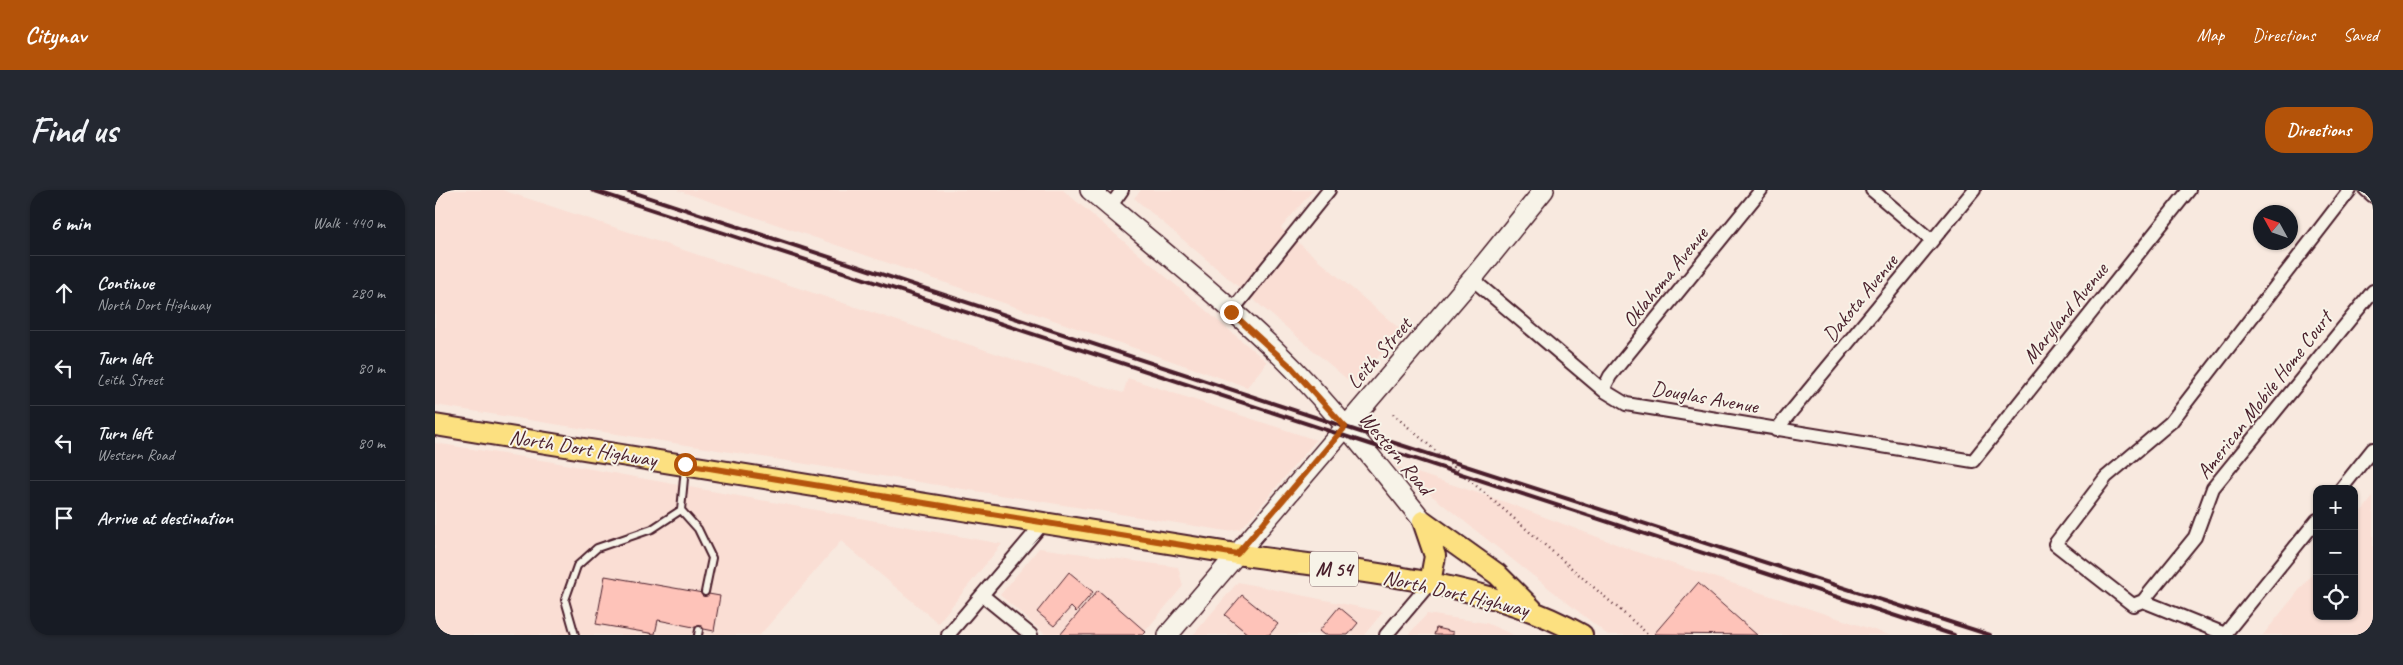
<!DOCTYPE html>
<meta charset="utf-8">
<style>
:root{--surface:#171b24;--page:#242831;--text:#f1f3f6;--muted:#9ea1a6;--line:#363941;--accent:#b45309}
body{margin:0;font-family:Caveat,sans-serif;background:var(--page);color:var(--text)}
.controls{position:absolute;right:15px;bottom:15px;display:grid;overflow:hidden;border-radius:10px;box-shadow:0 1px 4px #0004}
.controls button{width:45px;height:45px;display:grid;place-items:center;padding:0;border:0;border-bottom:1px solid var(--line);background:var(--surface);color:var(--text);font:25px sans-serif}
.compass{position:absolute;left:1818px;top:15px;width:45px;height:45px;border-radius:50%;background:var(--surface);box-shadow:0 1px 4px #0004;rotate:310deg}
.stop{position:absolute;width:15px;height:15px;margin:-11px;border:4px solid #b45309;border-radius:50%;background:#fff}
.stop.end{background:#b45309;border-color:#fff;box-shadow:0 1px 5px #0008}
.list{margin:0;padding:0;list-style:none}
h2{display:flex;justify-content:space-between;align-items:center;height:65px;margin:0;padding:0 20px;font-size:21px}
h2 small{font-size:16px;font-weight:400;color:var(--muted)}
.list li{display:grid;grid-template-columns:32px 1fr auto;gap:15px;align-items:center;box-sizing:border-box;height:75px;padding:0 20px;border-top:1px solid var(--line)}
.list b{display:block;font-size:19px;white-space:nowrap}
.list p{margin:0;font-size:16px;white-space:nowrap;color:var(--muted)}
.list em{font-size:16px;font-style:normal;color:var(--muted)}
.icon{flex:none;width:28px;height:28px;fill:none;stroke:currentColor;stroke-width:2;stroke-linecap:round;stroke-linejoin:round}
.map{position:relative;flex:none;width:1938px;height:445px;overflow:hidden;border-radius:20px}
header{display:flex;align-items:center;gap:30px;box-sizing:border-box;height:70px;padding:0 25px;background:var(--accent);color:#fff}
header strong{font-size:24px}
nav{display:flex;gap:28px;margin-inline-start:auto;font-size:18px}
.intro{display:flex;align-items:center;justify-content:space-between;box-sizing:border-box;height:120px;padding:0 30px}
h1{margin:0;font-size:35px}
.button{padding:12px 22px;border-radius:20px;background:var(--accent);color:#fff;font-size:18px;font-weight:700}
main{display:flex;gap:30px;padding:0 30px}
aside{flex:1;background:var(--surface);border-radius:20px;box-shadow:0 1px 4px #0004}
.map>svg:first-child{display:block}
</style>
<header>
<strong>Citynav</strong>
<nav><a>Map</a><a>Directions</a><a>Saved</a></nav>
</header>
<div class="intro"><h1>Find us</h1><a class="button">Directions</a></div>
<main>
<aside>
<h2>6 min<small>Walk · 440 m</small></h2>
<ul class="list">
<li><svg class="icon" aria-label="ahead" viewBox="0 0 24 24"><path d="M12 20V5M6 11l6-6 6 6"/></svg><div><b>Continue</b><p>North Dort Highway</p></div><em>280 m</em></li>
<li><svg class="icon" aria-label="left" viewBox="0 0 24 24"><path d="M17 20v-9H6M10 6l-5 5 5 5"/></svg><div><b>Turn left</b><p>Leith Street</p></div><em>80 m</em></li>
<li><svg class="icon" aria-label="left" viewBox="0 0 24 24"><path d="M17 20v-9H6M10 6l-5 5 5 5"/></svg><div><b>Turn left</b><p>Western Road</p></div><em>80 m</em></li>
<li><svg class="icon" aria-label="arrive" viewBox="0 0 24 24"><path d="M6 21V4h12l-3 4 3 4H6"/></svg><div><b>Arrive at destination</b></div></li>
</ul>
</aside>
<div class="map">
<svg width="1938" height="445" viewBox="0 0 1938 445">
<rect width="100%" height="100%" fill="#f8e9df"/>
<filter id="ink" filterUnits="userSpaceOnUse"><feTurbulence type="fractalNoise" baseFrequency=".02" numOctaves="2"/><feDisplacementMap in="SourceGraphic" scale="10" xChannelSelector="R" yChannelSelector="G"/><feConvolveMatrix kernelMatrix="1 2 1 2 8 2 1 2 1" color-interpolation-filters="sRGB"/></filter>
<g filter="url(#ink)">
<path fill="#faded4" d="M0,0h67l523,173 98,30 5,-15 188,62 -69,82 -8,7 -12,2 -792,-126z
M242,0h386l204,172 -20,25z
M706,0h172l-32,38 120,102 -47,55 -220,-187z
M0,253l118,19 449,82 -64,79 -97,-82 -81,94h-325z
M958,275l112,37 132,50 252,83h-281z
M1938,307v138h-110l54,-67v48h37v-95z
M604,358l139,19 5,19 -41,49h-96l-46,-40z
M803,392l145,30 -19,23h-171z
M992,424l59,9 28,12h-106z"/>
<path fill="#fec3b9" stroke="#4a1f2b" d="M634,382l24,20 -17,20 -5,-5 -17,19 -17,-14z
M170,386l115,20 -6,35 -56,-11 -3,14 -59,-10z
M1263,393l59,52 -103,-1z
M663,400l48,42 -3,3h-83z
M807,405l36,29 -9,11h-20l-24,-20z
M904,417l19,16 -10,12h-24l-5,-4z
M1001,438l17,4v3h-19z"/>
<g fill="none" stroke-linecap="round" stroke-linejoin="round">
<defs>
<path id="lane" d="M246,320l17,19 14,29 -7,34
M140,445l-10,-35 12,-34 20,-18 55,-19 29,-19 4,-42
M263,445l1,-5"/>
<path id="street" d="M1437,0l60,51
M1915,0l-179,232 -65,55 -51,67 78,61 10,-4 52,-64 18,-49 160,-197
M1931,0l7,6
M675,17l12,-17
M1037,89l131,111 23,14 347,57 216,-271
M796,122l98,-122
M1168,200l7,-14 151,-186
M1341,240l198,-240
M1906,299l32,-40
M547,405l49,40
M1708,411l82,33 92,-114
M513,445l96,-113
M951,445l44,-52"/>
<path id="secondary" d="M655,0c68,58 140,114 203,178 46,48 88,101 130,153
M733,445l304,-356 72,-89"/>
<path id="primary" d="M0,235c263,41 526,83 789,127 114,19 258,25 358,83
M988,331l74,53 35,35
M988,331l12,35 -5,27"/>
</defs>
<use href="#lane" stroke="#4a1f2b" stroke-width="10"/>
<use href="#street" stroke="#4a1f2b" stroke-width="16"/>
<use href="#secondary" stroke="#4a1f2b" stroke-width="22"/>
<use href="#primary" stroke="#4a1f2b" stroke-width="24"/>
<path stroke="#4a1f2b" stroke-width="2.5" stroke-dasharray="1 4" stroke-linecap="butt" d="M958,224l256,221"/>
<use href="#lane" stroke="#f7f3e8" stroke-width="6"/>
<use href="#street" stroke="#f7f3e8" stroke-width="12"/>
<use href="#secondary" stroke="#f7f3e8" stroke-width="19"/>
<use href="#primary" stroke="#fce080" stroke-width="20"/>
<path stroke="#4a1f2b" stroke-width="4" d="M157,0l1362,445
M191,0l719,237 645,208"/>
</g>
</g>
<g fill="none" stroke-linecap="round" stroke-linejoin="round" filter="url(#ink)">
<path stroke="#b45309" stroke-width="6" d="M250,274l552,90 108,-127 -54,-60 -60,-55"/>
</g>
<g text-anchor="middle" stroke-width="4" stroke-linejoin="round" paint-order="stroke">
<rect fill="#f7f3e8" stroke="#7e5f64" stroke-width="1" x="875" y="361.5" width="48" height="35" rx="4"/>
<g font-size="20" font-weight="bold" fill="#4a1f2b">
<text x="899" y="386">M 54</text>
</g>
<g font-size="21" fill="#4a1f2b" stroke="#f7f3e8">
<text transform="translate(1230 87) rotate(-51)" y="7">Oklahoma Avenue</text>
<text transform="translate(1425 108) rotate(-51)" y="7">Dakota Avenue</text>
<text transform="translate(1630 123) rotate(-51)" y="7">Maryland Avenue</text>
<text transform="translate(944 163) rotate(-49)" y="7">Leith Street</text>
<text transform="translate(1829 205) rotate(-52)" y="7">American Mobile Home Court</text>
<text transform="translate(1270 207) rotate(10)" y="7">Douglas Avenue</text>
<text transform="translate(148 258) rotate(9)" y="7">North Dort Highway</text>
<text transform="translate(961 263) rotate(50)" y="7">Western Road</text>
<text transform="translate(1021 403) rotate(13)" y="7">North Dort Highway</text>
</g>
</g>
</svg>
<div class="controls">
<button>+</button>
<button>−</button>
<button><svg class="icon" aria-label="locate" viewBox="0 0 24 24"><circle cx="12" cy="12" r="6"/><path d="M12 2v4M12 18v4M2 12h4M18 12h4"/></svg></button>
</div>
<svg class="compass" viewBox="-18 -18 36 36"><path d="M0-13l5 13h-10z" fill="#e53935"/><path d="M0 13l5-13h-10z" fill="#9ea1a6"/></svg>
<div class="stop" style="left:250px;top:274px"></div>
<div class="stop end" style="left:796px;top:122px"></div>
</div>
</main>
